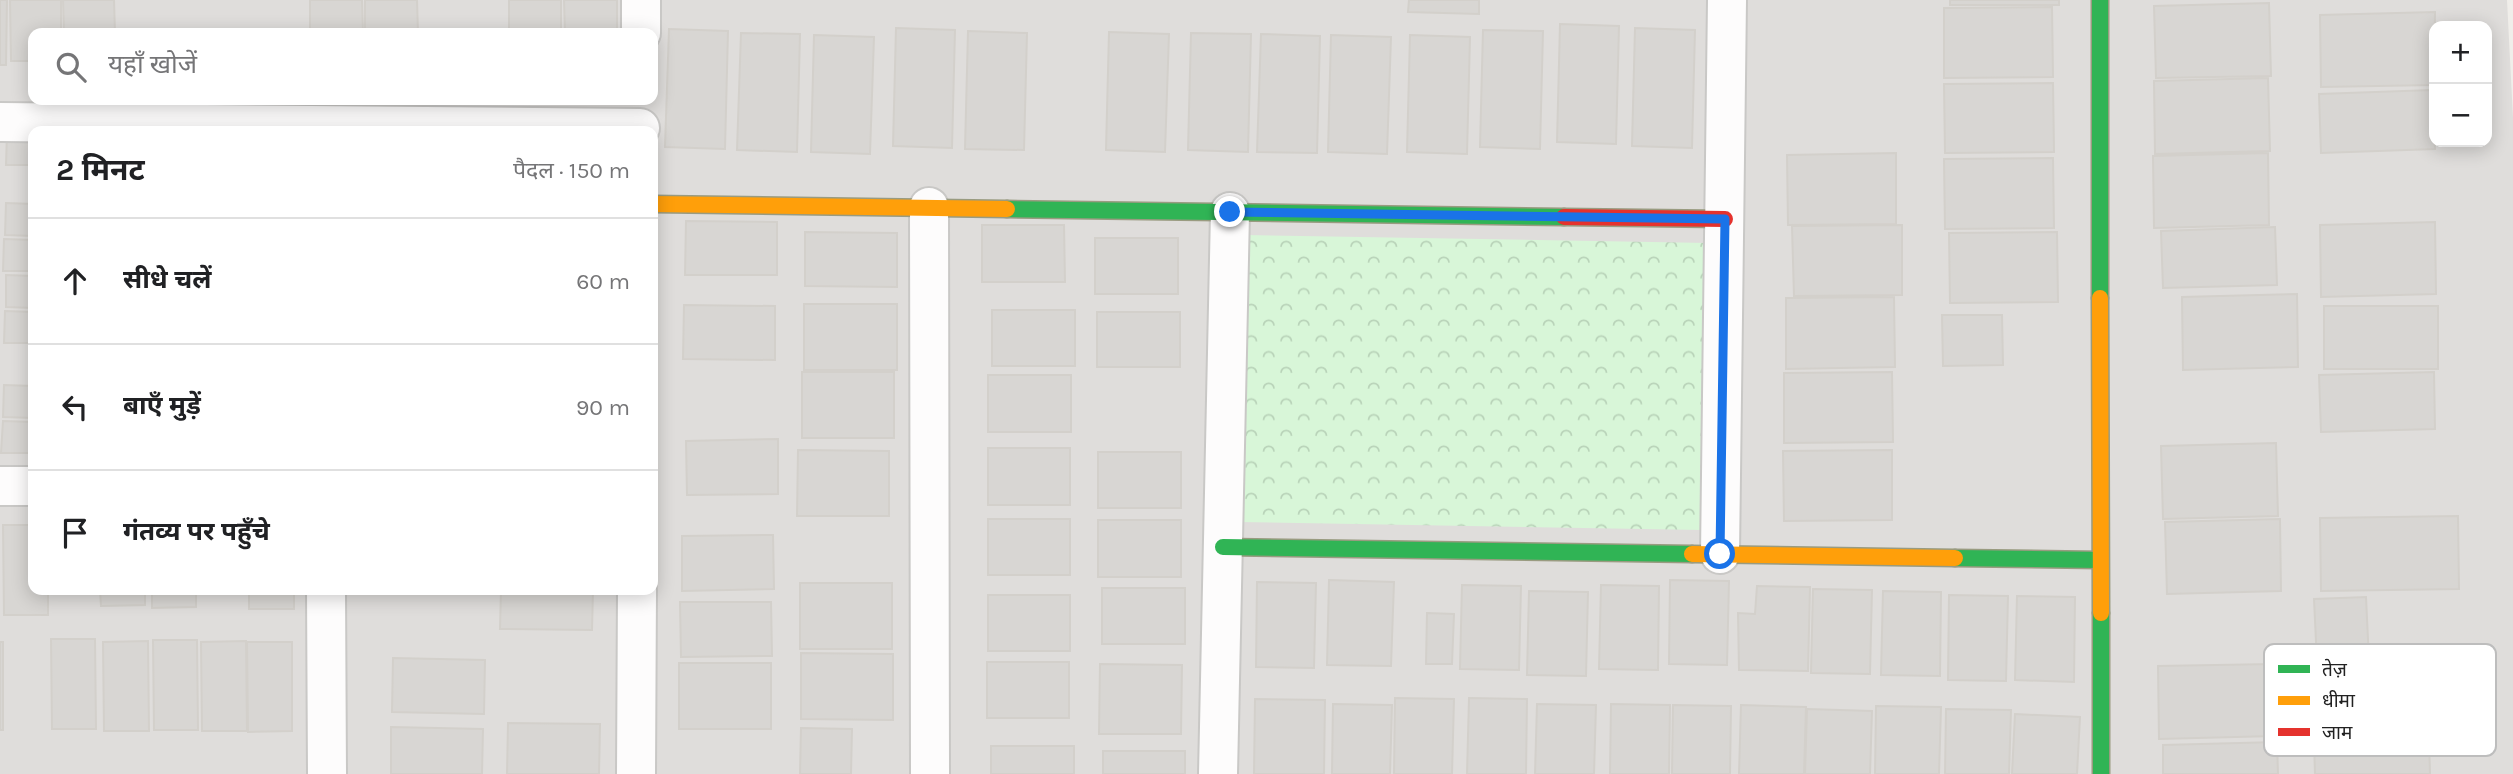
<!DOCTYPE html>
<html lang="hi">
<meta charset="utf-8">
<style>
:root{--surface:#fff;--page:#f6f6f6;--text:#202124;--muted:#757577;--line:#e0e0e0}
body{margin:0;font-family:Karla,"Noto Sans Devanagari",sans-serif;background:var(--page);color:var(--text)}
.controls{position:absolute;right:21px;top:21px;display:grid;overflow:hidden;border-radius:14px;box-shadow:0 4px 18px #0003}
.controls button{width:63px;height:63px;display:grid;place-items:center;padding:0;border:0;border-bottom:2px solid var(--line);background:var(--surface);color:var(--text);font:35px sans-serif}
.stop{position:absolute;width:21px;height:21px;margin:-16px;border:5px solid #1a73e8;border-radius:50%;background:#fff}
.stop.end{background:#1a73e8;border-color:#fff;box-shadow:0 2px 7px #0008}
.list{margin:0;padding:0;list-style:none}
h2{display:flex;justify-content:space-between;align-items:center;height:91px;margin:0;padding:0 28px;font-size:30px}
h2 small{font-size:23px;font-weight:400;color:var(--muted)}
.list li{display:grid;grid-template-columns:46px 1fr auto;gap:21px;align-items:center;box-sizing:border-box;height:126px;padding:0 28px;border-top:2px solid var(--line)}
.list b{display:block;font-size:26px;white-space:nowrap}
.list em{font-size:23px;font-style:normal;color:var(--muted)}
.icon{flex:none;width:38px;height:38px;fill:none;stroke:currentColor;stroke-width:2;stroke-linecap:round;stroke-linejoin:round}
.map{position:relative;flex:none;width:2513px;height:774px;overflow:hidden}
.search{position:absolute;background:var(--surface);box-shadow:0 4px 18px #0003;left:28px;top:28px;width:630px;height:77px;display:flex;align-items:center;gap:18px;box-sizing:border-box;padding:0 24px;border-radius:14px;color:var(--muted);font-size:26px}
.panel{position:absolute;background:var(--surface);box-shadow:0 4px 18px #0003;left:28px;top:126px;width:630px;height:469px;border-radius:14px}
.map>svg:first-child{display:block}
</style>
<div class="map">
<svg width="2513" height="774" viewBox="0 0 2513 774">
<defs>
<pattern id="park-crowns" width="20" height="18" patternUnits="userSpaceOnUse" patternTransform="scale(1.75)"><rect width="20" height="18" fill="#d8f6d8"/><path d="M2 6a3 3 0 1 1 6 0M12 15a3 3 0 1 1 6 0" fill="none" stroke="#b9d3b9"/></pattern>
</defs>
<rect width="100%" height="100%" fill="#f0eeea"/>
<path fill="#dfdddb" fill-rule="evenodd" d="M0,0h2507l6,118v656h-2513zM2434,26h53v116h-53zM33,33h620v67h-620zM33,131h620v459h-620z"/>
<path fill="url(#park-crowns)" d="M1244,235l464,8 -5,287 -464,-8z"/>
<path fill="#d8d6d3" stroke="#d3d0cb" stroke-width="2" d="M0,0h7l-1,65h-6z
M10,0h51v33h-28v28h-22z
M63,0h51l1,33h-51z
M310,0h52l1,33h-53z
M365,0h52l1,33h-53z
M509,0h52v33h-52z
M564,0h53v33h-52z
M1409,0h70v14l-71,-2z
M1950,0h109v5h-109z
M2269,3l2,73 -115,2 -2,-72z
M2052,7l1,70 -109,1v-70z
M2435,12l-1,73 -113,2 -1,-72z
M1560,24l59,2 -3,118 -59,-2z
M896,28l59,2 -3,118 -59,-2z
M1635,28l60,2 -3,118 -60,-2z
M669,29l59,2 -3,118 -60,-2z
M1483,30l60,1 -3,118 -60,-2z
M968,31l59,2 -3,117 -59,-1z
M1109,32l60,2 -4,118 -59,-2z
M741,33l59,1 -3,118 -60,-2z
M1191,33l60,1 -3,118 -60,-2z
M1261,34l59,2 -3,117 -60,-1z
M814,35l60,2 -4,117 -59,-2z
M1331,35l60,2 -4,117 -59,-2z
M1410,35l60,2 -3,117 -60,-2z
M2268,78l2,73 -115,3 -1,-73z
M2053,83l1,69 -109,1 -1,-69z
M2432,90l3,59 -114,4 -2,-59z
M7,133l26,1v31h-27z
M1896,153v71l-108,1 -1,-70z
M2268,153l1,72 -115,3 -1,-72z
M2053,158l1,70 -109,1 -1,-70z
M6,203l27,1v32l-28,-1z
M686,221l91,1v53h-92z
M2435,222l1,72 -115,3 -1,-72z
M982,225h82l1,57h-83z
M1902,225v70l-108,1 -2,-70z
M2275,227l2,58 -114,3 -2,-57z
M805,232l92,1v54l-92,-1z
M2057,232l1,70 -108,1 -1,-70z
M1095,238h83v56h-83z
M4,239l29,1v31h-30z
M6,275l27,1v32l-27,-1z
M2297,294l1,73 -115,3 -1,-73z
M1894,297l1,70 -109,2v-71z
M804,304h93v66h-93z
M684,305l91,1v54l-92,-1z
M2324,306h114v63h-114z
M992,310h83v56h-83z
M5,311l28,1v31h-29z
M1097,312h83v55h-83z
M1942,315h60l1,50 -60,1z
M802,372h92v66h-92z
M1892,372l1,70 -109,1v-70z
M2434,372l1,57 -114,3 -2,-57z
M988,375h83v57h-83z
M4,385l29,1v32l-30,-1z
M3,421l30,1v31h-32z
M778,439v55l-91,1 -1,-54z
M2276,443l2,73 -115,3 -2,-73z
M988,448h82v57h-82z
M798,450l91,1v65h-92z
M1892,450v70l-108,1 -1,-70z
M1098,452h83v56h-83z
M2458,516l1,73 -138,2 -1,-73z
M988,519h82v56h-82z
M2280,519l1,72 -114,3 -2,-72z
M1098,520h83v57h-83z
M3,525h30v65h15v25h-44z
M773,535l1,54 -92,2v-55z
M1329,580l65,2 -3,84 -64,-1z
M1670,580l59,1 -2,84 -58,-1z
M1257,582l59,1 -2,85 -58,-1z
M800,583h92v66h-92z
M1462,585l59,1 -2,84 -59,-1z
M1601,585l58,1 -1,84 -59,-1z
M1757,586l53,1 -2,84 -69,-1 -1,-57 17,1z
M1102,588h83v56h-83z
M1813,589l59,1 -2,84 -59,-1z
M100,590h45v15l-44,1z
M152,590h44v17l-44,1z
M249,590h45v19h-45z
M501,590h92l-1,40 -92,-1z
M1529,591l59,1 -2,84 -59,-1z
M1883,591l58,1 -1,84 -59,-1z
M988,595h82v56h-82z
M1949,595l59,1 -2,85 -58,-1z
M2017,596l58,1 -1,85 -59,-2z
M2366,597l3,64 -52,2 -3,-64z
M680,602h91l1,54 -91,1z
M1427,613l27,1 -2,50h-26z
M51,639h44l1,90h-44z
M153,640h44l1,90h-44z
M148,641l1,90h-45l-1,-89z
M246,641l1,90h-45l-1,-89z
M0,642h3v88h-3z
M247,642h45v89l-44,1z
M801,653l92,1v66l-92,-1z
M393,658l92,2 -1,54 -92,-2z
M987,662h82v56h-82z
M679,663h92v66h-92z
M1100,664l82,1 -1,69h-82z
M2273,664l1,72 -115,3 -1,-73z
M1395,698l59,1 -2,75h-58z
M1469,698l58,1 -1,75h-59z
M1255,699l70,1 -1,74h-70z
M1333,704l59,1 -2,69h-58z
M1537,704l59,1 -2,69h-59z
M1611,704l59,1 -1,69h-59z
M1673,705l58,1 -1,68h-58z
M1741,705l65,2 -2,67h-65z
M1876,706l65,1 -2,67h-64z
M1807,709l65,2 -2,63h-65z
M1946,709l65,1 -2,64h-64z
M2015,714l65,3 -3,57h-65z
M508,723l92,1 -1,50h-92z
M391,727l92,2 -1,45h-91z
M801,728l51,1 -1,45h-51z
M2429,739l1,35h-115l-1,-33z
M2277,742l1,32h-115v-29z
M991,746h83v28h-83z
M1103,751h82v23h-82z"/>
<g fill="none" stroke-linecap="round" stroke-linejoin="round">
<defs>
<path id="street" d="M641,33v-33
M0,122l640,6
M929,207l1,567
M0,486h33
M1720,554l7,-554
M326,590l1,184
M636,774l1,-184
M1218,774l12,-562"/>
<path id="fast" d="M2100,0v298
M1007,209l557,8
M1223,547l469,7
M1955,558l145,2
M2101,613v161"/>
<path id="slow" d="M653,204l354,5
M2100,298l1,315
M1692,554l263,4"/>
<path id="jam" d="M1564,217l161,2"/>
</defs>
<use href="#street" stroke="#c9c8c6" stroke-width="42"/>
<use href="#fast" stroke="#999b80" stroke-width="19"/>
<use href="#slow" stroke="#999b80" stroke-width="19"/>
<use href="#jam" stroke="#999b80" stroke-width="19"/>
<use href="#street" stroke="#fdfcfc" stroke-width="38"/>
<use href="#fast" stroke="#30b455" stroke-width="16"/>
<use href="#slow" stroke="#ff9f0a" stroke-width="16"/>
<use href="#jam" stroke="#e5322d" stroke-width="16"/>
</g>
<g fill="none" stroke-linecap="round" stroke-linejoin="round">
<path stroke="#1a73e8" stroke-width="9" d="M1230,212l495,7 -5,335"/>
</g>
<rect x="2264" y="644" width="232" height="112" rx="10" fill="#fff" stroke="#bdbdbd" stroke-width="2"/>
<rect x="2278" y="665" width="32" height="8" fill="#30b455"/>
<rect x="2278" y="696" width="32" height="9" fill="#ff9f0a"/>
<rect x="2278" y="728" width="32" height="8" fill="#e5322d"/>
<g font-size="19" fill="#222">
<text x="2322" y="676">तेज़</text>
<text x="2322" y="707">धीमा</text>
<text x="2322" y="739">जाम</text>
</g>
</svg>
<div class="controls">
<button>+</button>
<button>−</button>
</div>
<div class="stop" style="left:1720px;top:554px"></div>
<div class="stop end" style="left:1230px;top:212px"></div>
<div class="search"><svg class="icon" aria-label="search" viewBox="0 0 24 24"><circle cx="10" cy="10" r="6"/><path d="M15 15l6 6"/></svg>यहाँ खोजें</div>
<section class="panel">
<h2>2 मिनट<small>पैदल · 150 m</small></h2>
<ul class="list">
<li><svg class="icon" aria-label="ahead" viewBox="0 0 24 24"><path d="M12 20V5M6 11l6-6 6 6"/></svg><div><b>सीधे चलें</b></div><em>60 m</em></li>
<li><svg class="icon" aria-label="left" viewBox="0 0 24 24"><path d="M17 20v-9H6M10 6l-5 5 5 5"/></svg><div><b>बाएँ मुड़ें</b></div><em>90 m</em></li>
<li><svg class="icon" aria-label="arrive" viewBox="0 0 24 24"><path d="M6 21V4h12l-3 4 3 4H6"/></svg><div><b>गंतव्य पर पहुँचे</b></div></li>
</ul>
</section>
</div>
